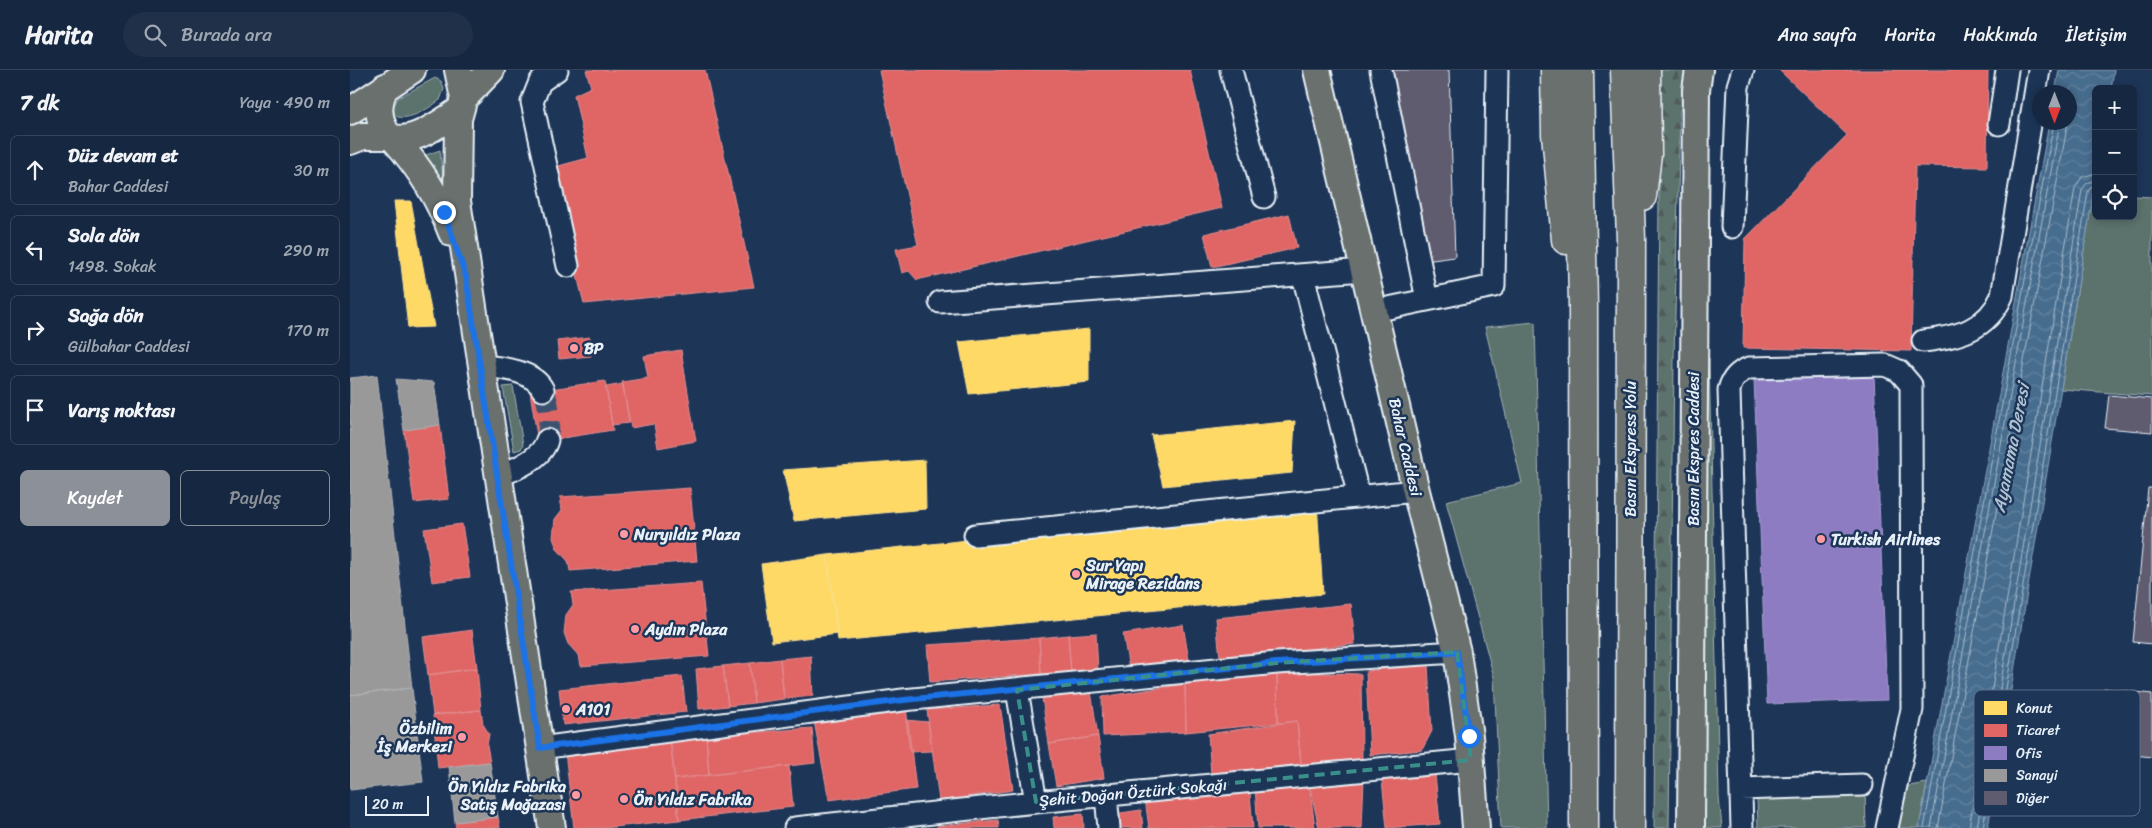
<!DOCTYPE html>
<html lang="tr">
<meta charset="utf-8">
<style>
:root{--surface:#162841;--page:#1f3048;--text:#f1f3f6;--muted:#9ea6b1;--line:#35445a;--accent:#8c9099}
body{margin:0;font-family:Sriracha,sans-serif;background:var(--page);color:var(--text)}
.controls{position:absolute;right:15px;top:15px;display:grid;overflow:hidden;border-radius:8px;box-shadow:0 2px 8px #0003}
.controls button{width:45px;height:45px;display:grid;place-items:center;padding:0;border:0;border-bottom:1px solid var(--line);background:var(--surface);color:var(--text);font:25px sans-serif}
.compass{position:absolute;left:1682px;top:15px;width:45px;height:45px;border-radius:50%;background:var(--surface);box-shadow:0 2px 8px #0003;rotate:180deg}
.scale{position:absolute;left:15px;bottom:12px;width:64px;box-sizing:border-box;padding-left:5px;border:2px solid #e8f1f8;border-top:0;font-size:14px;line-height:18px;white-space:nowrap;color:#e8f1f8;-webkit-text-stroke:4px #1d3557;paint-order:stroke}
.stop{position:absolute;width:15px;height:15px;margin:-11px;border:4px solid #1a73e8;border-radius:50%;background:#fff}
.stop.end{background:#1a73e8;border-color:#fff;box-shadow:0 1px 5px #0008}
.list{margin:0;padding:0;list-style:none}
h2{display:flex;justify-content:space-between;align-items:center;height:65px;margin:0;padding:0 20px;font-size:21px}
h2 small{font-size:16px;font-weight:400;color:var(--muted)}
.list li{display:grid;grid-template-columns:32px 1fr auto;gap:15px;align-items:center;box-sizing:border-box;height:70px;margin:0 10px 10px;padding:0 10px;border:1px solid var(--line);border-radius:8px}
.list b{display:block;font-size:19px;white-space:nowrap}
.list p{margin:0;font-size:16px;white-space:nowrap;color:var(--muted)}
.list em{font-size:16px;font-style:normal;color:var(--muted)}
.actions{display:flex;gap:10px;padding:15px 20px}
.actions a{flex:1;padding:11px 0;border:1px solid var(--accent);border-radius:8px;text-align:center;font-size:18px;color:var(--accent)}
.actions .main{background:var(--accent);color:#fff}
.icon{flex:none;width:28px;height:28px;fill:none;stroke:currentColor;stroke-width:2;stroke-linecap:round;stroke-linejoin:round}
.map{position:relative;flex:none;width:1802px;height:758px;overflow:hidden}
header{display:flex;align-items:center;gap:30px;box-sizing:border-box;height:70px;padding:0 25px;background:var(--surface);border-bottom:1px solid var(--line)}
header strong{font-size:24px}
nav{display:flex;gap:28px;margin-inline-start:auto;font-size:18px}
.search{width:350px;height:45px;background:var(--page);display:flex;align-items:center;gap:12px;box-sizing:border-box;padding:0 18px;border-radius:28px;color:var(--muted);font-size:19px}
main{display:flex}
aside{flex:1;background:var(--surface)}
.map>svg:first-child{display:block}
</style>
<header>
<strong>Harita</strong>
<div class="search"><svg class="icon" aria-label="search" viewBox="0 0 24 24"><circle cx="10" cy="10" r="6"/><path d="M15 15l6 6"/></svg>Burada ara</div>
<nav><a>Ana sayfa</a><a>Harita</a><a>Hakkında</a><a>İletişim</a></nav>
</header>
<main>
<aside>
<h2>7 dk<small>Yaya · 490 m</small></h2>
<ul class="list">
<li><svg class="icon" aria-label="ahead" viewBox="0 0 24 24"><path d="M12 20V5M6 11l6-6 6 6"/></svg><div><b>Düz devam et</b><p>Bahar Caddesi</p></div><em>30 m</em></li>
<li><svg class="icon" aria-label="left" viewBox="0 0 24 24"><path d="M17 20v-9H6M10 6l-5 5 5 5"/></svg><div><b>Sola dön</b><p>1498. Sokak</p></div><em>290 m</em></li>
<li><svg class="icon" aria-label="right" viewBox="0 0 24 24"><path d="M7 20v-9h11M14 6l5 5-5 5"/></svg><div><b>Sağa dön</b><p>Gülbahar Caddesi</p></div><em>170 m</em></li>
<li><svg class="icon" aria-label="arrive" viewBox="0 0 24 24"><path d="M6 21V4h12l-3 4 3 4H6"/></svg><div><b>Varış noktası</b></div></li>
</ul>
<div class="actions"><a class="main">Kaydet</a><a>Paylaş</a></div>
</aside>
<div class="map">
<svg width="1802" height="758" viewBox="0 0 1802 758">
<defs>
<pattern id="forest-firs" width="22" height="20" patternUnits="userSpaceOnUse" patternTransform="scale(1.25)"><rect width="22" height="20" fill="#5b726d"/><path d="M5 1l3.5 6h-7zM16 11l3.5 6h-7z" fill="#4f5b5a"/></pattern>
<pattern id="water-waves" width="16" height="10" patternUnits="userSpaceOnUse" patternTransform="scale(1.25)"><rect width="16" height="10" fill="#476d8e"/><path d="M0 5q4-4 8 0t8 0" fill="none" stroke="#62829f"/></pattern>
</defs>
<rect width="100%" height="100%" fill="#1d3557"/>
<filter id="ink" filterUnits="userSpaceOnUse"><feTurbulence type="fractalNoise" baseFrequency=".02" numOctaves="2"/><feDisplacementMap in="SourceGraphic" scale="10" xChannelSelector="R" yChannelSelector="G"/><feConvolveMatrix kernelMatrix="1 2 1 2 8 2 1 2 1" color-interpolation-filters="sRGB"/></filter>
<g filter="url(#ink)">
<path fill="#5b726d" stroke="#a2b2b2" d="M85,8l6,3 3,8 -4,11c-11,8 -31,22 -45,16l-2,-9 5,-9z
M90,80l3,29 -20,-23z
M1743,125h3v21h37v-20l19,1v199l-91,-7z
M1185,252l12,506h-46l-7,-151 -48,-176 76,-18 -37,-156z
M1359,288l10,439 3,31h-24z
M163,316l10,59 -2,4 -7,2 -11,-64z
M1577,713l-8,45h-24l8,-41z
M1515,722l1,36h-108l-1,-31z"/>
<path fill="url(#forest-firs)" stroke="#a2b2b2" d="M1310,0h29l-9,42 -6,245 -5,471h-15z"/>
<path fill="url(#water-waves)" stroke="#87a2b8" d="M1709,0h55l-3,19h-15v88l-108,651h-69l130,-705 21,-1v-30h-15z"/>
<path fill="#ffd966" stroke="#f8e092" d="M44,131h17l23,126 -26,1z
M739,259v53l-120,12 -10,-52z
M945,351l-3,52 -129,13 -12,-51z
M575,390l1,49 -132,12 -11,-51z
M967,433l6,91 -485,47 -11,-86z
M477,485l11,79 -66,8 -11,-78z"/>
<path fill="#e06666" stroke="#e29092" d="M236,0h119l49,217 -170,17 -33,-136 37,-10 -14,-63 17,-8z
M529,0h311l32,138 -305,72 -8,-9 -7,2 -6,-24 22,-4z
M1429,0h209l-1,97 -72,-1 -4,185 -168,-3 2,-109 102,-104z
M939,144l8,34 -85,19 -8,-33z
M240,267l1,19 -32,3 -2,-18z
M331,280l15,91 -38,7 -4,-24 -23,4 -9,-46 26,-4 -4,-22z
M255,311l8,49 -75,12 -8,-50z
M273,314l6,39 -17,2 -6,-38z
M90,355l9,74 -35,4 -10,-73z
M340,418l7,73 -127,10 -2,-10 -11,-12 -4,-11 2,-19 7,-9 -2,-13z
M112,454l8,53 -38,5 -8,-53z
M351,513l8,73 -128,10 -2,-10 -11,-12 -4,-11 2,-18 7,-10 -2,-13z
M1001,534l4,40 -135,14 -4,-40z
M833,555l6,35 -60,9 -6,-35z
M122,560l5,38 -49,7 -5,-38z
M746,563l2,38 -27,2 -3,-38z
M718,565l3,38 -30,1 -2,-36z
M689,568l2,36 -111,8 -3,-37z
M461,586l2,40 -29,3 -4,-40z
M430,589l4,40 -30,4 -4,-40z
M400,593l4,40 -26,3 -5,-40z
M1078,595l4,66 -10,19 -52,5 -4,-84z
M373,596l5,40 -29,3 -3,-40z
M127,598l4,42 -48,5 -5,-40z
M927,602l84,2 1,85 -61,5 -4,-43 -19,2z
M927,602l1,51 -92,9 -1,-48z
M332,606l4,36 -123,13 -4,-36z
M835,614l1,48 -83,4 -1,-39z
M741,621l7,45 -49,8 -7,-46z
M650,635l13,85 -74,11 -12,-91z
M556,637l10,82 -87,11 -16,-84z
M131,640l2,14 6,10 -2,11 3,17 -52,6 -5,-53z
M556,650l22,2 4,29 -22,1z
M947,651l4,43 -90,10 -3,-40z
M462,658l3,35 -106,12 -3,-39z
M356,666l3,39 -34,4 -5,-40z
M748,666l6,42 -48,8 -7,-42z
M320,669l9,81 -74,8h-31l-9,-76z
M439,696l4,41 -114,13 -4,-41z
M1085,704l5,50 -53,4 -5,-48z
M1014,709l-2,49h-43l-10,-45z
M959,713l6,45h-57l-3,-40z
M900,723l3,35h-104l-4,-29z
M791,740l2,18h-28l-1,-14z
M733,744l1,14h-30l-1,-11z
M148,747l2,11h-44l-1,-6z
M648,750l1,8h-62v-2z"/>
<path fill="#8e7cc3" stroke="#a99fd3" d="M1524,304l13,326 -120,4 -13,-325z"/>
<path fill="#999" stroke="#b1b3b6" d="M27,305l35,313 -62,7v-317z
M46,309l38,3 6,43 -36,5z
M62,618l11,94 -73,8v-95z
M140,692l8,55 -43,5 -6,-55z"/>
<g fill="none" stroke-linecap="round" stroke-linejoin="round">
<path stroke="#a8bcce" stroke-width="1" d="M1574,758l130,-706
M1581,758l129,-706
M1588,758l130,-706
M1619,758l106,-640 7,-11 14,-4
M1627,758l105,-638 5,-7 9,-3
M1633,758l105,-636 3,-5 5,-1"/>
</g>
<path fill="#605c70" stroke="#e8f1f8" d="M1036,0h63l6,187 -30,4z
M1759,325l43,4v33l-47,-4z
M1798,418h4v156l-19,-2z
M1754,618l48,6v63l-55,-6z"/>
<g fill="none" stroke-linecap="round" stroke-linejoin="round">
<path stroke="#3b516f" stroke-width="21" stroke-dasharray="21 11" stroke-linecap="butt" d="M193,320c8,16 7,33 4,50"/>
<defs>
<path id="minor" d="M207,0l-17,12 -8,20 36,164
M881,0l33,127
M1031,0l46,230
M1649,54l8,-54
M1382,157l6,-141 5,-16
M953,205l56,222
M590,232l424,-32
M1024,241l120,-25 3,-216
M1573,271c35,-4 64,-11 79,-45l37,-226
M132,296c20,2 51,4 61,24
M148,406c16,-6 44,-17 49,-36
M625,465l441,-44
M667,620l19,112
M190,678l363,-48 374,-37 180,-11
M1391,719l121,-4
M756,725l3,33
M445,758l241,-26 435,-42
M1392,758l-13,-438c3,-12 9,-18 20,-22l136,-3 14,6 12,14 1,324 -25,119"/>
<path id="major" d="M108,0l6,28 -6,21 -1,82 95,627
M967,0l99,421 41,161 12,84 7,92
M35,17c-8,18 -8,31 3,49 22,11 52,-13 71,-25
M114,28l27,-28
M0,41l62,-41
M45,70c25,28 44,58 57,93
M0,71l13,-5h25
M1341,758l5,-738 3,-20"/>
<path id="highway" d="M1205,0l1,64 10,106
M1229,0l4,237 1,521
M1275,0l6,169 -1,589
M1292,126l5,-42 -1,-84"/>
</defs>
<use href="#minor" stroke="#e8f1f8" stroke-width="25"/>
<use href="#major" stroke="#e8f1f8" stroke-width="30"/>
<use href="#highway" stroke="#e8f1f8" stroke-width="31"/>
<use href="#minor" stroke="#1d3557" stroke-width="21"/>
<use href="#major" stroke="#6b706d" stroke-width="26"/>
<use href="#highway" stroke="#6b706d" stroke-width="28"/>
</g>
</g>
<g fill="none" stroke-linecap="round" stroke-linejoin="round" filter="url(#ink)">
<path stroke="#1a73e8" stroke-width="6" d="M94,142l22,65 74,471 364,-48 373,-37 180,-11 12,84"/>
</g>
<path fill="none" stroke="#3a8f8a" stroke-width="4" stroke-dasharray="10 6" stroke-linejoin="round" d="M1107,582l14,108 -435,42 -19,-112 260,-27z"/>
<g fill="#ff9aa2" stroke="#1d3557" stroke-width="2">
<circle cx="224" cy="278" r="5"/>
<circle cx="274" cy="464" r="5"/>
<circle cx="1471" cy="469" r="5"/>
<circle cx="726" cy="504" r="5"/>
<circle cx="285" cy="559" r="5"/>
<circle cx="216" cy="639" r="5"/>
<circle cx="112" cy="667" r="5"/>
<circle cx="226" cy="725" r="5"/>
<circle cx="274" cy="729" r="5"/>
</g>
<g text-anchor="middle" stroke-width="5" stroke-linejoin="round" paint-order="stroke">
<g font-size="16" font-weight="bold" fill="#e8f1f8" stroke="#1d3557" text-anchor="start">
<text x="234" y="284">BP</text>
<text x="284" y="470">Nuryıldız Plaza</text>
<text x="1481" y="475">Turkish Airlines</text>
<text x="736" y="501">Sur Yapı<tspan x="736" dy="18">Mirage Rezidans</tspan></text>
<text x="295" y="565">Aydın Plaza</text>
<text x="226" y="645">A101</text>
<text x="102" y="664" text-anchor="end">Özbilim<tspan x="102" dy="18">İş Merkezi</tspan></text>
<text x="216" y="722" text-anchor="end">Ön Yıldız Fabrika<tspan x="216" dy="18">Satış Mağazası</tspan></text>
<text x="284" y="735">Ön Yıldız Fabrika</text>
</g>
<g font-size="16" fill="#e8f1f8" stroke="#1d3557">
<text transform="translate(1056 377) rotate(77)" y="6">Bahar Caddesi</text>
<text transform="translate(1280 379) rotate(-90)" y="6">Basın Ekspress Yolu</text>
<text transform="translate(1343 379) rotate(-90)" y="6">Basın Ekspres Caddesi</text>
<text transform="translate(783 722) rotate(-5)" y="6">Şehit Doğan Öztürk Sokağı</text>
</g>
<g font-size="18" font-style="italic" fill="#b0c3d3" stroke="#1d3557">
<text transform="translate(1661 378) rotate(-79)" y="6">Ayamama Deresi</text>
</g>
</g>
<rect x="1624" y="620" width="166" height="126" rx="8" fill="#1d3557" stroke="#5a6d87" stroke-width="1"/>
<rect x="1634" y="631" width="23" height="14" fill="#ffd966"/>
<rect x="1634" y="654" width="23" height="13" fill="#e06666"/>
<rect x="1634" y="676" width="23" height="14" fill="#8e7cc3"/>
<rect x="1634" y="699" width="23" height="13" fill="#999"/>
<rect x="1634" y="721" width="23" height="14" fill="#605c70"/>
<g font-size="14" fill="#e8f1f8">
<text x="1666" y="643">Konut</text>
<text x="1666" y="665">Ticaret</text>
<text x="1666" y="688">Ofis</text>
<text x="1666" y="710">Sanayi</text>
<text x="1666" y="733">Diğer</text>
</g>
</svg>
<div class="controls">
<button>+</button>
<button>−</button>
<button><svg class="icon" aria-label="locate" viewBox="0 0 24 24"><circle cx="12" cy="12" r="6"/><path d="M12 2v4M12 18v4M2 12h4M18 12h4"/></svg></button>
</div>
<svg class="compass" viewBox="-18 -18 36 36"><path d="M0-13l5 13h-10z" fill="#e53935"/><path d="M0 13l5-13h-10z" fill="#9ea6b1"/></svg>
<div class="scale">20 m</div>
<div class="stop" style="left:1119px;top:666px"></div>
<div class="stop end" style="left:94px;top:142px"></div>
</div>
</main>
